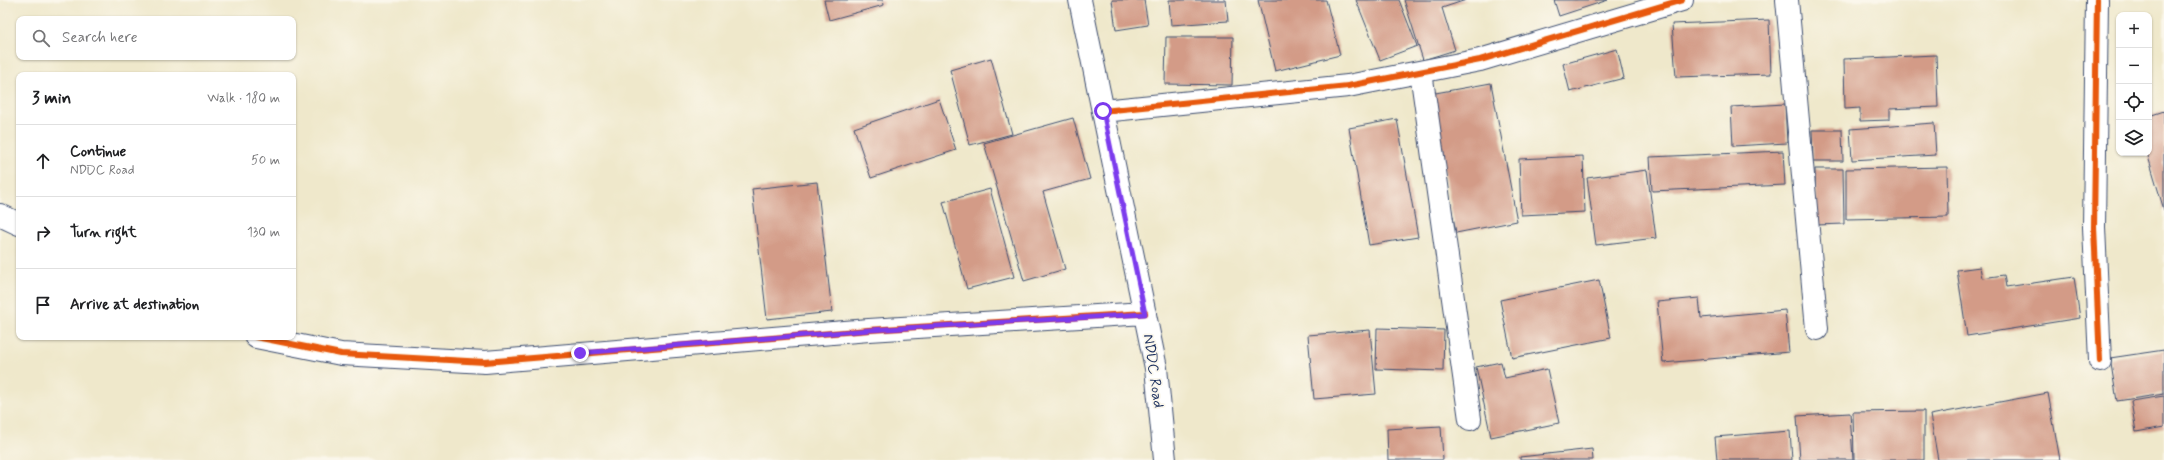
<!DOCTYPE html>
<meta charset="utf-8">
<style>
:root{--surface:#fff;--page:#f2f2f2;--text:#202124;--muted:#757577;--line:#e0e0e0}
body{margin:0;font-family:Mynerve,sans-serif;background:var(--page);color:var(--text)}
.controls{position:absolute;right:12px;top:12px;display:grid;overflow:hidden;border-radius:8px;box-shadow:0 1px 3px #0004}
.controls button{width:36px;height:36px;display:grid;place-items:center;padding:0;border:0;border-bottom:1px solid var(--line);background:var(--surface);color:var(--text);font:20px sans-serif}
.stop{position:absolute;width:12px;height:12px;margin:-9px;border:3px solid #7c3aed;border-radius:50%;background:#fff}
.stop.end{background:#7c3aed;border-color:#fff;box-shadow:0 1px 4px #0008}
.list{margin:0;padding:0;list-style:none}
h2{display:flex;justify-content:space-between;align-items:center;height:52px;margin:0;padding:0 16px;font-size:17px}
h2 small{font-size:13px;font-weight:400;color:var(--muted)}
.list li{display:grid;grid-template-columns:26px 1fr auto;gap:12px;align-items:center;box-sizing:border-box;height:72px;padding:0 16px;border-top:1px solid var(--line)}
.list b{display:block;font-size:15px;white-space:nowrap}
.list p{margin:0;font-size:13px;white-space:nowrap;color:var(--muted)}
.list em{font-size:13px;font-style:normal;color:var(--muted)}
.icon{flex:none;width:22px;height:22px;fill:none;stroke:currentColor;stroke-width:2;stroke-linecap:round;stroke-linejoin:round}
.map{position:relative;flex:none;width:2164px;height:460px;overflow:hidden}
.search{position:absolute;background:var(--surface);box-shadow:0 1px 3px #0004;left:16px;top:16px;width:280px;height:44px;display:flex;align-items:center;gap:10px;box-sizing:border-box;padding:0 14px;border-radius:8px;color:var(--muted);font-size:15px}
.panel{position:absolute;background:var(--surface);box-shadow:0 1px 3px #0004;left:16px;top:72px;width:280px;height:268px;border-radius:8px}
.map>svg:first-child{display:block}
</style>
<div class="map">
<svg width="2164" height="460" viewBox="0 0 2164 460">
<rect width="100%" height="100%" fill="#fbf7ec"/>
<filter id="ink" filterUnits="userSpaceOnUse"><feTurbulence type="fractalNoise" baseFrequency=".025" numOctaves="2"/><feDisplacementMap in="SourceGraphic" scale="8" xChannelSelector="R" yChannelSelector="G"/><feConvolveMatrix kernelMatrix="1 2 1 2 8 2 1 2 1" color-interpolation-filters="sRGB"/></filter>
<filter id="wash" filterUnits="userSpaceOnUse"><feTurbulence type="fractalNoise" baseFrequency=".012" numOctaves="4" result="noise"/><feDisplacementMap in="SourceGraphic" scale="16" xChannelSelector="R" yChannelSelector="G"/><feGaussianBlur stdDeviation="0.9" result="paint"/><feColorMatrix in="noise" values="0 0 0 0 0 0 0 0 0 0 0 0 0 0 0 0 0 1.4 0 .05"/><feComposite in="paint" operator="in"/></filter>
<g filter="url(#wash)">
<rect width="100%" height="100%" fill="#efe8cb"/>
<g id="blocks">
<path fill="#d39b87" d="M824,0h59l1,5 -55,15z
M1112,0h32l4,25 -32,5z
M1169,0h57l2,21 -57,4z
M1258,0h68l14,55 -65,16z
M1356,0h43l18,46 -37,14z
M1404,0h62l-24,8 13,42 -32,10z
M1554,0h54l-49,16z
M1769,20l2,54 -95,3 -4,-53z
M1166,37h67l-1,48 -67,-1z
M1617,49l7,29 -54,14 -7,-28z
M1936,55l2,52 -49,2v11l-29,1v-13l-15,1 -1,-50z
M991,58l21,76 -42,11 -20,-75z
M1491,83l26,138 -61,12 -26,-139z
M939,99l17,51 -85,28 -17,-50z
M1785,104l2,39 -54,3 -2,-39z
M2164,111v99l-17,-57h2v-37z
M1073,118l17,61 -47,13 22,77 -41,12 -40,-138z
M1397,119l21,118 -49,8 -20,-117z
M1934,123l2,32 -84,5 -2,-31z
M1812,130h30l1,31h-30z
M1783,151l2,34 -133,6 -2,-34z
M1583,156l2,56 -64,3 -2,-56z
M1947,167l1,50 -102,2v-50z
M1815,169h28l1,55 -28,1z
M1647,170l9,68 -60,7 -9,-67z
M817,182l15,130 -65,7 -15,-130z
M990,189l24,88 -47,12 -24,-87z
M1980,267l2,11 22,-3 2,12 68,-10 6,41 -113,18 -10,-66z
M1599,280l12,58 -99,20 -12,-58z
M1699,298l2,20 84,-8 4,42 -126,11 -6,-61z
M1377,328l67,2 -1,41 -67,-2z
M1370,330l6,64 -62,5 -6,-64z
M2164,350v44l-47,7 -7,-43z
M1501,362l4,16 42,-9 12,54 -68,14 -15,-70z
M2048,393l12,67h-122l-8,-45z
M2164,396v31l-28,5 -5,-31z
M1924,411v49h-70l-1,-48z
M1850,413l3,47h-53l-3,-44z
M1441,426l2,34h-55l-1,-31z
M1790,431l2,29h-75l-2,-23z
M1592,449l1,11h-73v-3z"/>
</g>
</g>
<g filter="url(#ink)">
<use href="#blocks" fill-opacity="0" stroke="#3b4b6e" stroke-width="1"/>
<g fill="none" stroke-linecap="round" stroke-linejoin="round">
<defs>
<path id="street" d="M1080,0l76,368 9,92
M1787,0l30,329
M2097,0l-3,227 6,134
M1421,72l49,347
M1103,111l245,-25 132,-26 202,-60
M0,215l19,9
M256,337l85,17 144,8 384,-32 276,-17"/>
</defs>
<use href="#street" stroke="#3b4b6e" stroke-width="24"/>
<use href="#street" stroke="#fff" stroke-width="22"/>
<defs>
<path id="cycleway" d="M2097,0l-3,227 6,134
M1103,111l245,-25 132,-26 202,-60
M256,337l85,17 144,8 384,-32 276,-17"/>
</defs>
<use href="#cycleway" stroke="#fbf7ec" stroke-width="8"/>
<use href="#cycleway" stroke="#e8590c" stroke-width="6"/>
</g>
</g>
<g fill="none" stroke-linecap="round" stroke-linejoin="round" filter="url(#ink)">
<path stroke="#7c3aed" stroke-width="5" d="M580,353l290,-23 275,-16 -42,-203"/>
</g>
<g text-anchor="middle" stroke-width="3.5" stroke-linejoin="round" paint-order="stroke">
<g font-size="15" fill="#1b2f5e" stroke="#fbf7ec">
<text transform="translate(1154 371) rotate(82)" y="5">NDDC Road</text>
</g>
</g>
</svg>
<div class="controls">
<button>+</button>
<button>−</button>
<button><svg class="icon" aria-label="locate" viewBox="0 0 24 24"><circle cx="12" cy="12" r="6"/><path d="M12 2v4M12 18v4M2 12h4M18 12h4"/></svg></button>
<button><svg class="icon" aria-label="layers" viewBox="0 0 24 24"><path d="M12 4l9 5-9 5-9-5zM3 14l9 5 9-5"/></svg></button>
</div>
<div class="stop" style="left:1103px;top:111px"></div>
<div class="stop end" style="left:580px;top:353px"></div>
<div class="search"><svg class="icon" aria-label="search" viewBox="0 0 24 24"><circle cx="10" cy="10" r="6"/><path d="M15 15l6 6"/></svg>Search here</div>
<section class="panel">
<h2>3 min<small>Walk · 180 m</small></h2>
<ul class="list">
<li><svg class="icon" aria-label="ahead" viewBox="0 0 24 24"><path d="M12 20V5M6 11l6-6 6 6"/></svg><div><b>Continue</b><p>NDDC Road</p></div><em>50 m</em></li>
<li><svg class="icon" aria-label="right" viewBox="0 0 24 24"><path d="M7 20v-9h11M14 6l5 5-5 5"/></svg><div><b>Turn right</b></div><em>130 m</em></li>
<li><svg class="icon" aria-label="arrive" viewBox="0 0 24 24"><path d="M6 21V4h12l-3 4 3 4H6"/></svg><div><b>Arrive at destination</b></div></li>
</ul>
</section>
</div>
